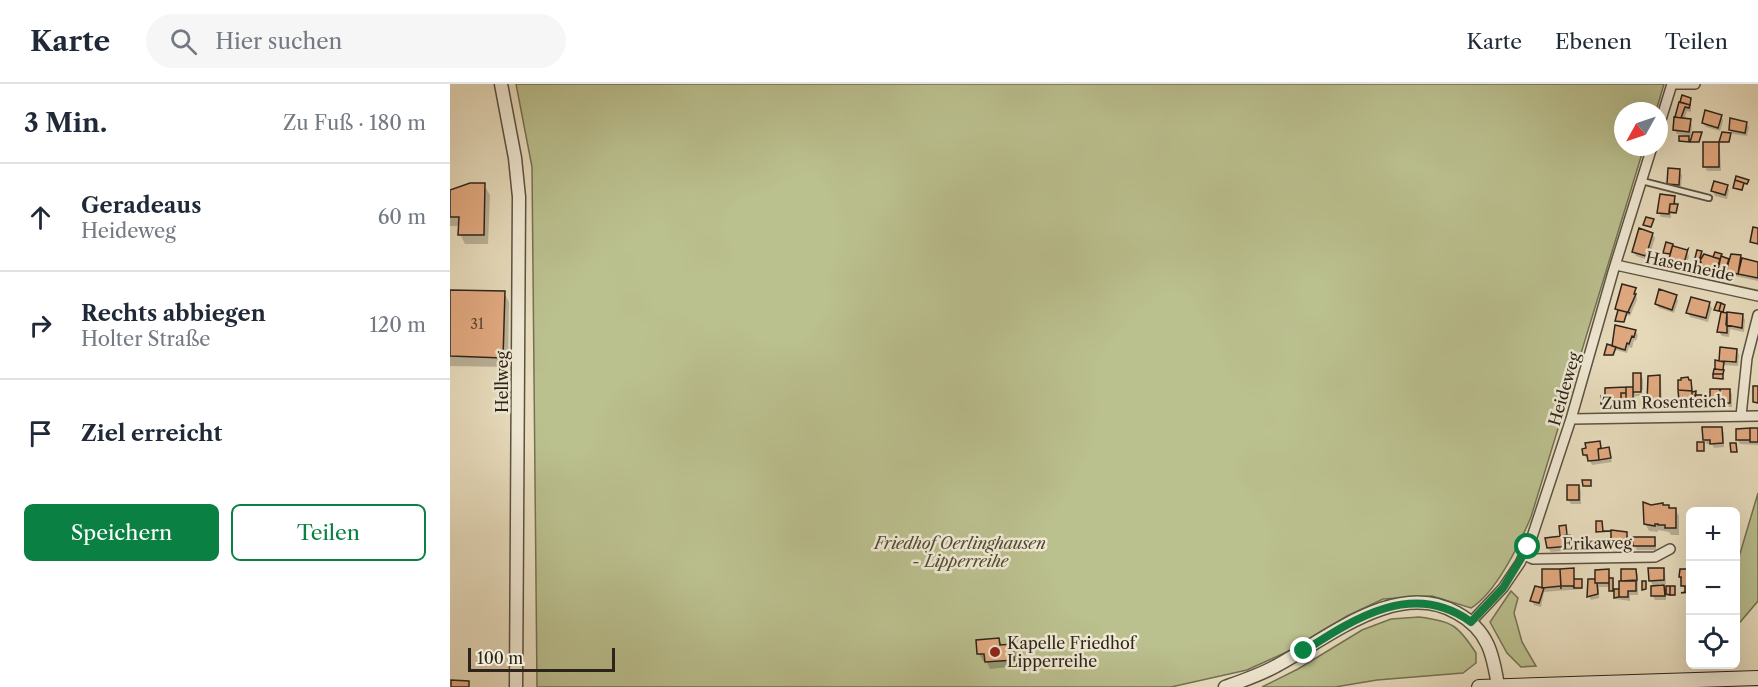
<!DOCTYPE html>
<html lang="de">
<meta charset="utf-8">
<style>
:root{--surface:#fff;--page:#f6f6f7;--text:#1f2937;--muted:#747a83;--line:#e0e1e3;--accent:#0b8043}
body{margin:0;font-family:"Libre Caslon Text",serif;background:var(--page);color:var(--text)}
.controls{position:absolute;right:18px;bottom:18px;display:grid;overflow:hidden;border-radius:9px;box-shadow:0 6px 24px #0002}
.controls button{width:54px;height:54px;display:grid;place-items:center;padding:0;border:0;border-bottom:2px solid var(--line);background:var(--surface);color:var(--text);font:30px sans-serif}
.compass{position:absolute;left:1164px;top:18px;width:54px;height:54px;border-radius:50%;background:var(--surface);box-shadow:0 6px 24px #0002;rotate:230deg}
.scale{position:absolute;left:18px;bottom:15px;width:147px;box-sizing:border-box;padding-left:6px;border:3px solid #2c241a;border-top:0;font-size:16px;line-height:21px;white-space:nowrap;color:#2c241a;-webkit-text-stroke:4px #f1ead5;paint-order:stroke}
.stop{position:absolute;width:18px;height:18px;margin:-14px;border:4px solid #0b8043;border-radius:50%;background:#fff}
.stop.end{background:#0b8043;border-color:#fff;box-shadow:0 2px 6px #0008}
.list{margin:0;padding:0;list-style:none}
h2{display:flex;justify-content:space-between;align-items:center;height:78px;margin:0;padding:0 24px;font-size:26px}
h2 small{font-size:20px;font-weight:400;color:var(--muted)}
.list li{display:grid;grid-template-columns:39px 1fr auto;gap:18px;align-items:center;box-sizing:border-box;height:108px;padding:0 24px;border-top:2px solid var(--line)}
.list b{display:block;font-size:22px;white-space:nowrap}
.list p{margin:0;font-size:20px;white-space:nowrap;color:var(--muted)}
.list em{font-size:20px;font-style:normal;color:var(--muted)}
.actions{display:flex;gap:12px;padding:18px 24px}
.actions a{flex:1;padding:14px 0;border:2px solid var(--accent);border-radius:9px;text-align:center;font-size:21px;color:var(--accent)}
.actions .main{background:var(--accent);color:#fff}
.icon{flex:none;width:33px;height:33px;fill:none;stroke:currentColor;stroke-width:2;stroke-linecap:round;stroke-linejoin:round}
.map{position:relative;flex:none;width:1308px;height:603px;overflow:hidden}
header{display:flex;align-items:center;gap:36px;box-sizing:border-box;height:84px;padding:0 30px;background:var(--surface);border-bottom:2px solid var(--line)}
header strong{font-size:28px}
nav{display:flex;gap:33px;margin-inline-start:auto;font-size:21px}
.search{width:420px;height:54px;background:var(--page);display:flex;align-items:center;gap:15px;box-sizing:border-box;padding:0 21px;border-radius:33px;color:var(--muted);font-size:22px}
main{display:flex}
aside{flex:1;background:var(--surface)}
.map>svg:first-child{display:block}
</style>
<header>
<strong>Karte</strong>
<div class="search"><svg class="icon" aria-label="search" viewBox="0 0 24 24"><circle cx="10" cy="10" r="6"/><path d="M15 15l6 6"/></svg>Hier suchen</div>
<nav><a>Karte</a><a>Ebenen</a><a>Teilen</a></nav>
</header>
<main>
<aside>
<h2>3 Min.<small>Zu Fuß · 180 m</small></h2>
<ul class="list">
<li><svg class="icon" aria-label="ahead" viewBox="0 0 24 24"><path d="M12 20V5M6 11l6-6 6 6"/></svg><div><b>Geradeaus</b><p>Heideweg</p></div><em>60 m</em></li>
<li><svg class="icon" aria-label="right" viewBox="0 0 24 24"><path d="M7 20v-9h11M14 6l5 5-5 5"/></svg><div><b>Rechts abbiegen</b><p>Holter Straße</p></div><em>120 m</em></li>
<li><svg class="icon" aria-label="arrive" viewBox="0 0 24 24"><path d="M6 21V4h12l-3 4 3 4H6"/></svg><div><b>Ziel erreicht</b></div></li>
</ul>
<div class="actions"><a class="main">Speichern</a><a>Teilen</a></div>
</aside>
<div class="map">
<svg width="1308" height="603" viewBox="0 0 1308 603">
<rect width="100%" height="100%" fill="#e9debf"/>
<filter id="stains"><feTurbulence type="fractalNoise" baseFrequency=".00333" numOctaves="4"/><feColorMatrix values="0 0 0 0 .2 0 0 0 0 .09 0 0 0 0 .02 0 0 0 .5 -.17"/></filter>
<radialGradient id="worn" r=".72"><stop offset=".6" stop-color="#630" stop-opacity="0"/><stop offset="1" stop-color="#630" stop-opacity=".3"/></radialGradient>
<path fill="#bbc08f" stroke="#747254" stroke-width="1.5" d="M66,0h1148l-8,27h-33v36h21l-113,370c-11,26 -35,76 -60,91l-39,-12 -49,3 -36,17 -45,29 -55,25 -76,17h-634l-5,-520z
M1308,409v108l-22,26v-60z
M1061,507l7,7 -4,15 8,29 14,24 -15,1 -14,-14 -17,-31z
M969,533c33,4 39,8 57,36v10l-13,10 -86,7 -42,7h-73l36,-18 64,-39 29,-11z"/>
<path fill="#0003" d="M1233,13l8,4v11l-4,-1 -3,9 6,1 2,4 -1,11 -14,-2 -3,-5z
M1271,32l2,5 -3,10 -14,-4 -3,-4z
M1296,39l3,4 -2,9 -14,-2 -3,-4z
M1268,59l2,5 1,23h-14l-2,-5z
M1229,87l3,4 -1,13h-10l-3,-4z
M34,101l6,10 -2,49h-23l-5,-10v-8h-10v-35z
M1277,102l2,4 -2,9 -12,-3 -2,-5z
M1224,114l4,9 -1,7h-6v4l-10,-1 -2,-4z
M1202,150l3,4 -7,22 -12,-4 -2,-4z
M1222,161l1,3 14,4 2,4 -3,11 -13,-4 -3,-4 1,-3 -5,-2 -1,-2z
M1248,168l19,7 -1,-5 14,6 10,-3 1,3 17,3v18l-54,-12 -3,-7 -5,-2z
M1185,205l2,11 -7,16 -3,-1 -3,8 -7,-1 2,-10 -2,-3z
M0,207l54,2 5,9 -1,65 -58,-1z
M1226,212l2,5 -4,12 -15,-5 -3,-4z
M1259,220l3,4 -4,14 -18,-5 -2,-4z
M1274,222l-1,8 20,2 2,4 -1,12 -14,-3 -1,8 -7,-1 -3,-4 4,-19 -7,-3z
M1185,247l3,4 -2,6 -2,-1 -2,8 -3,-1 -2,6 -11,-3 -2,6h-8l2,-10 5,1z
M1286,266l3,5 -1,11 -14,-1 -1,15 -7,-1v-17l15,1z
M1190,291l3,4v11l-8,1v3l8,-1v3h-8v12h-5l-2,-3h-6v3h-17l-3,-4 33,-15z
M1209,293l2,4 1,25h-11l-2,-4z
M1230,298h11l2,11 3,3 8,2v8h-7l-1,-3h-3v2h-10l-3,-4z
M1279,306l3,4v13h-18l-3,-4z
M1271,344l3,5v14l-10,1 -2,-4h-5l-3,-5z
M1308,346v15l-18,-1 -3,-5z
M1150,358l2,8 6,-1 4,13 -20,3 -3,-6h-2l-3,-4z
M1129,403l2,4v13h-10l-3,-4z
M1213,422l12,3 4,7v19h-8l-2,-3 -11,-2v2l-9,-1 -4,-8z
M1110,443l6,1 1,9h2l3,4 1,9 -22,2 -3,-4 13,-11z
M1176,449l3,5v11h-14l-2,-4z
M1204,454l2,5v7h-19l-2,-4z
M1213,485l2,5 1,10h-7v3h5l3,6 7,-6 1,9h-9v4h-11l-2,-4 1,-9 -4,-7z
M1094,486h29l2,10 7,2v7l-38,3 -3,15 -7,-2 -2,-4 4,-13 8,2z
M1186,486l2,5v20h-8v6l-14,-2 -1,-7h-3l-1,-5h-12v11l-8,2 -2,-4 7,-15 12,-10 3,8 3,2v9h4l3,5 1,-24z
M1240,486v26h-1l-6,-10 -2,-9 1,-6z
M549,555l4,8 9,-1 4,7 1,13 -27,3 -4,-8h-3l-4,-7z"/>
<path fill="#e4ab82" stroke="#2c241a" stroke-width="1.5" d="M1232,11l9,3 -1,7 -10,-3z
M1229,18l11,3 -1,3 -4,-1 -4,11 -6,-1z
M1255,26l17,5 -4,13 -16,-5z
M1224,33l17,2 -2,13 -16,-2z
M1280,34l17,4 -2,11 -16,-3z
M1243,48h9l-3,10h-9z
M1272,48l9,1 -2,9h-10z
M1229,52h10v6l-10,-1z
M1253,58h16v25h-16z
M1218,84l12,1 -1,16 -12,-1z
M1286,92l13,4 -2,4 -12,-4z
M1285,96l9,3 -2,7 -9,-2z
M1264,97l14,4 -3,10 -14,-4z
M20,99h15l-1,52h-26l1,-18h-9v-27z
M1210,110l15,2 -1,8h-4l-1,10 -12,-1z
M1220,120h8l-2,9 -7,-1z
M1196,133l8,2 -3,8 -8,-2z
M1303,143l5,1v16l-8,-2z
M1189,144l14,5 -7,23 -14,-4z
M1216,158l7,2 -3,10 -7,-1z
M1223,160v2l14,4 1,-1 -4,14 -15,-4z
M1247,166l5,1 -3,10 -4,-1 -1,2z
M1265,168l7,2 -2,5 -7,-2z
M1254,170l16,5 -3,11 -17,-5 1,-3h-2z
M1281,170l10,1 -3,19 -12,-3z
M1271,172l8,3 -4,12 -7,-2z
M1292,174l16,4v16l-20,-4z
M1172,200l15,4h-1l-2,6h2l-8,18 2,1 -15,-4z
M1209,205l18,6 -5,15 -17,-6z
M0,206l55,1 -2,67 -53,-2z
M1241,213l19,5 -4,16 -20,-5z
M1267,218l4,1 -2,8 -5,-1z
M1271,219l4,2 -2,7 -4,-1z
M1168,226l9,2 -3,10 -9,-1z
M1271,228l6,1v20l-10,-1z
M1277,228l16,2 -1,14 -16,-3z
M1165,241l21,5 -2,7 -2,-1 -3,8 -2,-1 -2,7 -13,-4z
M1157,260l9,3 -3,8h-9z
M1270,263l17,2 -1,13 -17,-1z
M1265,276l9,2 -1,8 -8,-1z
M1264,285l10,1 -1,4h-10z
M1183,289h8v19h-8z
M1263,290h10v5l-10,-1z
M1210,291v27h-13l1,-26z
M1238,293l1,3h2l1,11 -14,-1v-10h3v-2z
M1303,302h5v17l-5,-1z
M1176,303h7v17h-7z
M1176,303v6h-5v11h-20v-8h4v-8z
M1260,305h10v14h-10z
M1270,305h10v14h-10z
M1228,306l14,1v10h-13z
M1246,307l-1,10h-3v-9z
M1171,309h5v11h-5z
M1245,311h9v9h-9z
M1252,343h20l1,16 -13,1v-4h-7z
M1300,344v12h-14v-11z
M1300,344h8v14h-8z
M1150,357l1,7 -3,1 1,11 -11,1 -1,-6h-4l-1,-6 4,-1 -1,-5z
M1247,358h7v9h-7z
M1280,359h6l1,9h-6z
M1159,363l2,11 -12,2 -1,-11z
M1132,396h9v6h-8z
M1117,401h12v15h-12z
M1193,418l8,3 12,-2v2h6v3h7v20h-11v-3h-7v-1h-3v2l-11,-2z
M1146,437h6l1,10h8l-15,1z
M1116,441l1,10 -7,1 -1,-10z
M1161,446l16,2v13h-16z
M1120,451l1,11 -24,2 -2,-10z
M1183,453h22v9h-22z
M1124,484v20l-1,-2h-12v3l-1,-20z
M1198,484h16v12l-15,1z
M1092,485h18l1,17 -19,2z
M1159,485v14h-14v-13z
M1171,485h15l1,11 -16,1z
M1230,485h10v23l-9,1 4,-1v-6h-4v-9h-2z
M1159,494h4v13h-4z
M1124,495h8v9h-8z
M1138,495h7v4h2l1,11 -11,3z
M1169,497h17v10h-8v6h-9z
M1192,497h4v8l-4,1z
M1214,501l1,11h-14v-10z
M1085,502l9,2 -5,15 -9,-2z
M1216,502h4v9l-4,-1z
M1220,502h5v9h-5z
M1164,505h5v8l-5,1z
M549,554l1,7 13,-1 1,16 -29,2 -1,-8h-7l-1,-14z
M1,596l18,1v6h-18z"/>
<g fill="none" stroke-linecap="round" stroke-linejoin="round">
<defs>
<path id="service" d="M1192,97l67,17"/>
<path id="minor" d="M1222,0h23
M1209,42l13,-42
M1166,181l142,31
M1291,332l6,-58 11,-43
M1121,335l187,-3
M1074,471l9,4 122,-2 15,-8
M1021,538l32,-34 17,-25 11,-23 40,-121 42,-147 39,-125"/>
<path id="tertiary" d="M51,0l14,74 4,39 -3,490
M775,603c17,-6 35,-12 51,-21 51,-27 121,-88 181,-53 31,17 36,41 41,73"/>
<path id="secondary" d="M1029,603l279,-9"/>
</defs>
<use href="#service" stroke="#5b5243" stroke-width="8"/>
<use href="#minor" stroke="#5b5243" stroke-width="12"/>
<use href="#tertiary" stroke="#5b5243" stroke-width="15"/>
<use href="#secondary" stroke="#2c241a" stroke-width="16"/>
<use href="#service" stroke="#f1ead5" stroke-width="4.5"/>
<use href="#minor" stroke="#f1ead5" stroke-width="9"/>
<use href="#tertiary" stroke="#f1ead5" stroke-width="12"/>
<use href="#secondary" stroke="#f1ead5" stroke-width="14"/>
</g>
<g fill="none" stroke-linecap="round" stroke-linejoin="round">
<path stroke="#0b8043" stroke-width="8" d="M854,567c51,-33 109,-71 167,-29l32,-34 25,-41"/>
</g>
<circle fill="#8f2418" stroke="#f1ead5" stroke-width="2" cx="545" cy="568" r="6"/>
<g text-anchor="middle" stroke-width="5" stroke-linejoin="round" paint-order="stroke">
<g font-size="14" fill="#5a4634">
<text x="27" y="245">31</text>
</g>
<g font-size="16" fill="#2c241a" stroke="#f1ead5">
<text transform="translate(1240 182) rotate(12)" y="6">Hasenheide</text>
<text transform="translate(52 298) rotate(-90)" y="6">Hellweg</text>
<text transform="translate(1114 305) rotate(-74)" y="6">Heideweg</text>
<text transform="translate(1214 318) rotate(-1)" y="6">Zum Rosenteich</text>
<text transform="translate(1147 459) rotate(-1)" y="6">Erikaweg</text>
</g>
<g font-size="16" font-style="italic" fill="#504b37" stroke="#f1ead5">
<text x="510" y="465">Friedhof Oerlinghausen<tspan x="510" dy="18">- Lipperreihe</tspan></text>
</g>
<g font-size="16" fill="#2c241a" stroke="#f1ead5" text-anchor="start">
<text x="557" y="565">Kapelle Friedhof<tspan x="557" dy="18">Lipperreihe</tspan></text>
</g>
</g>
<rect width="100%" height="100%" filter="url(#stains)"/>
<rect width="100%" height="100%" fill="url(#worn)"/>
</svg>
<div class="controls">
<button>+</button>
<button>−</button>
<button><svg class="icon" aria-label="locate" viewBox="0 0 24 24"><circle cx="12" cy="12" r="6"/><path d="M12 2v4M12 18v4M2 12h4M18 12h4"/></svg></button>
</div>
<svg class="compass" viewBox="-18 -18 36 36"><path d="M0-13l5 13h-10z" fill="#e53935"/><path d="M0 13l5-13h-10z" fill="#747a83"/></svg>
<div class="scale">100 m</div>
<div class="stop" style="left:1078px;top:463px"></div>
<div class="stop end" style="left:854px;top:567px"></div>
</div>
</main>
